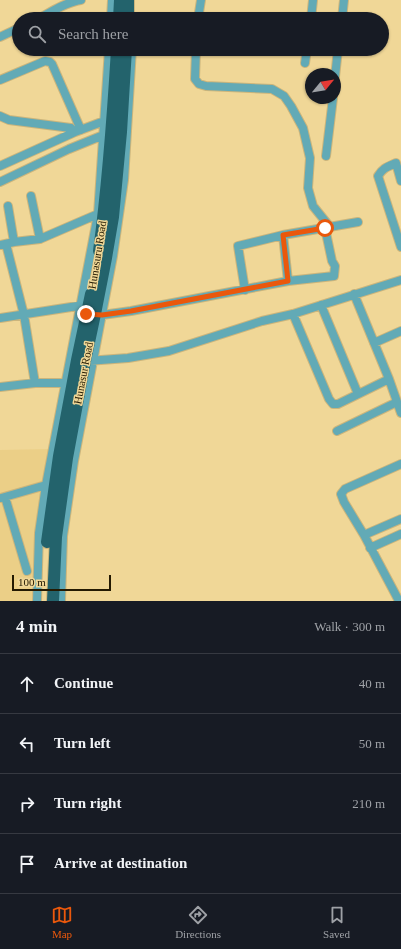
<!DOCTYPE html>
<meta charset="utf-8">
<style>
:root{--surface:#171b24;--page:#242831;--text:#f1f3f6;--muted:#9ea1a6;--line:#363941;--accent:#ea580c}
body{margin:0;font-family:Georgia,serif;background:var(--page);color:var(--text)}
.compass{position:absolute;left:305px;top:68px;width:36px;height:36px;border-radius:50%;background:var(--surface);box-shadow:0 1px 3px #0004;rotate:60deg}
.scale{position:absolute;left:12px;bottom:10px;width:99px;box-sizing:border-box;padding-left:4px;border:2px solid #241a02;border-top:0;font-size:11px;line-height:14px;white-space:nowrap;color:#241a02;-webkit-text-stroke:3px #f0d797;paint-order:stroke}
.stop{position:absolute;width:12px;height:12px;margin:-9px;border:3px solid #ea580c;border-radius:50%;background:#fff}
.stop.end{background:#ea580c;border-color:#fff;box-shadow:0 1px 4px #0008}
.list{margin:0;padding:0;list-style:none}
h2{display:flex;justify-content:space-between;align-items:center;height:52px;margin:0;padding:0 16px;font-size:17px}
h2 small{font-size:13px;font-weight:400;color:var(--muted)}
.list li{display:grid;grid-template-columns:26px 1fr auto;gap:12px;align-items:center;box-sizing:border-box;height:60px;padding:0 16px;border-top:1px solid var(--line)}
.list b{display:block;font-size:15px;white-space:nowrap}
.list em{font-size:13px;font-style:normal;color:var(--muted)}
.icon{flex:none;width:22px;height:22px;fill:none;stroke:currentColor;stroke-width:2;stroke-linecap:round;stroke-linejoin:round}
.map{position:relative;flex:none;width:401px;height:601px;overflow:hidden}
.search{position:absolute;background:var(--surface);box-shadow:0 1px 3px #0004;left:12px;right:12px;top:12px;height:44px;display:flex;align-items:center;gap:10px;box-sizing:border-box;padding:0 14px;border-radius:22px;color:var(--muted);font-size:15px}
.sheet{height:292px;background:var(--surface)}
nav{display:flex;justify-content:space-around;align-items:center;box-sizing:border-box;height:56px;border-top:1px solid var(--line);background:var(--surface);font-size:11px;color:var(--muted)}
nav a{display:grid;justify-items:center;gap:2px}
nav .on{color:var(--accent)}
.map>svg:first-child{display:block}
</style>
<div class="map">
<svg width="401" height="601" viewBox="0 0 401 601">
<rect width="100%" height="100%" fill="#f0d797"/>
<path fill="#ebcf87" d="M50,449l-10,62 -8,90h-32v-151z"/>
<g fill="none" stroke-linecap="round" stroke-linejoin="round">
<defs>
<path id="minor" d="M38,19c13,-7 28,-17 43,-19
M111,19l1,-19
M198,19l3,-19
M311,19l2,-19
M342,19l2,-19
M0,37l19,-9
M196,49l-1,30 4,5 7,2 66,3 12,7 7,10 12,22 7,30 -2,30 5,18 17,21
M305,63l2,-14
M335,77l3,-28
M0,80l45,-19 5,1 2,2 29,66
M0,116l9,4 62,8 4,4
M326,156l7,-58
M0,166l75,-34 32,-12
M401,181l-5,-18c-9,4 -13,5 -18,13l23,71
M0,182l69,-33 37,-15
M31,196l9,43
M8,206l6,36
M283,235l5,46
M6,244l18,71 11,68h35
M0,245l14,-3 26,-3 58,-25 3,1
M245,290l-7,-44 45,-11 75,-13
M354,294l35,85 12,34
M321,305l37,89
M97,314l5,1 29,-4 157,-30 46,-5 1,-10 -3,-5 -7,-33
M293,314l36,85 4,5h5l51,-25
M0,318l84,-13
M374,343l27,-12
M87,361l41,-3 41,-7 93,-30 31,-7 108,-34
M0,387l35,-4
M337,431l60,-29
M5,497l22,74
M1,498l45,-13 3,1
M364,535l37,-16
M370,548l31,-14
M37,601l2,-68 7,-48 52,-271 11,-165
M61,601l2,-65 11,-75 39,-205 11,-76 8,-131
M399,601l-35,-66 -20,-33 -3,-8 4,-5 56,-25"/>
<path id="highway" d="M119,19l1,-19
M128,19v-19
M99,251c9,-67 14,-135 18,-202
M47,542l12,-86 18,-96 14,-66
M53,601l3,-64 11,-79 18,-97 10,-47 11,-56 7,-41 8,-85 5,-83"/>
</defs>
<use href="#minor" stroke="#cbb57c" stroke-width="10"/>
<use href="#highway" stroke="#cbb57c" stroke-width="14"/>
<use href="#minor" stroke="#62aab6" stroke-width="8"/>
<use href="#highway" stroke="#23636c" stroke-width="12"/>
</g>
<g fill="none" stroke-linecap="round" stroke-linejoin="round">
<path stroke="#ea580c" stroke-width="5" d="M86,314l16,1 29,-4 157,-30 -5,-46 42,-7"/>
</g>
<g text-anchor="middle" stroke-width="3" stroke-linejoin="round" paint-order="stroke">
<g font-size="11" fill="#241a02" stroke="#f0d797">
<text transform="translate(97 255) rotate(-81)" y="4">Hunasuru Road</text>
<text transform="translate(83 373) rotate(-79)" y="4">Hunasur Road</text>
</g>
</g>
</svg>
<svg class="compass" viewBox="-18 -18 36 36"><path d="M0-13l5 13h-10z" fill="#e53935"/><path d="M0 13l5-13h-10z" fill="#9ea1a6"/></svg>
<div class="scale">100 m</div>
<div class="stop" style="left:325px;top:228px"></div>
<div class="stop end" style="left:86px;top:314px"></div>
<div class="search"><svg class="icon" aria-label="search" viewBox="0 0 24 24"><circle cx="10" cy="10" r="6"/><path d="M15 15l6 6"/></svg>Search here</div>
</div>
<section class="sheet">
<h2>4 min<small>Walk · 300 m</small></h2>
<ul class="list">
<li><svg class="icon" aria-label="ahead" viewBox="0 0 24 24"><path d="M12 20V5M6 11l6-6 6 6"/></svg><div><b>Continue</b></div><em>40 m</em></li>
<li><svg class="icon" aria-label="left" viewBox="0 0 24 24"><path d="M17 20v-9H6M10 6l-5 5 5 5"/></svg><div><b>Turn left</b></div><em>50 m</em></li>
<li><svg class="icon" aria-label="right" viewBox="0 0 24 24"><path d="M7 20v-9h11M14 6l5 5-5 5"/></svg><div><b>Turn right</b></div><em>210 m</em></li>
<li><svg class="icon" aria-label="arrive" viewBox="0 0 24 24"><path d="M6 21V4h12l-3 4 3 4H6"/></svg><div><b>Arrive at destination</b></div></li>
</ul>
</section>
<nav>
<a class="on"><svg class="icon" aria-label="map" viewBox="0 0 24 24"><path d="M3 6l6-2 6 2 6-2v14l-6 2-6-2-6 2zM9 4v14M15 6v14"/></svg>Map</a>
<a><svg class="icon" aria-label="directions" viewBox="0 0 24 24"><path d="M12 3l9 9-9 9-9-9zM9 14v-3h6M13 9l2 2-2 2"/></svg>Directions</a>
<a><svg class="icon" aria-label="saved" viewBox="0 0 24 24"><path d="M7 4h10v16l-5-4-5 4z"/></svg>Saved</a>
</nav>
